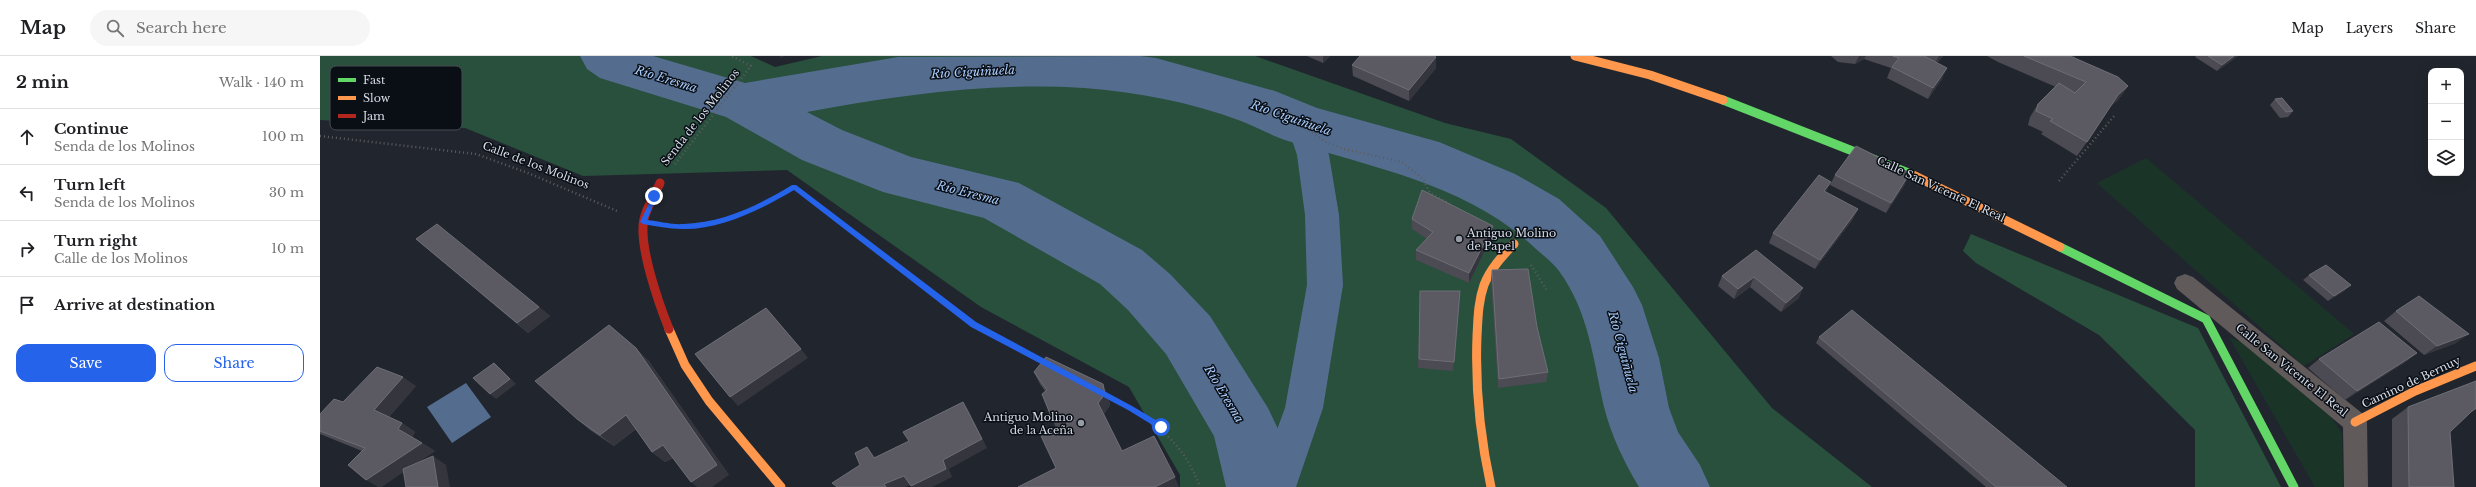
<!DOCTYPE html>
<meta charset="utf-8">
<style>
:root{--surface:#fff;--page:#f6f6f6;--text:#202124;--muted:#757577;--line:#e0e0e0;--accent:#2563eb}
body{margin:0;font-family:"Libre Baskerville",serif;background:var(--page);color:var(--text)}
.controls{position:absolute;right:12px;top:12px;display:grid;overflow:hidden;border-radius:8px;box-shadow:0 4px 16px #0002}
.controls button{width:36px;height:36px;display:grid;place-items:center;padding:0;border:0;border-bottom:1px solid var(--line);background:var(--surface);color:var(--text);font:20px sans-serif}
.stop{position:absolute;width:12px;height:12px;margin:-9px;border:3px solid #2563eb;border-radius:50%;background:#fff}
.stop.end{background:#2563eb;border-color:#fff;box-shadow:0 1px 4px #0008}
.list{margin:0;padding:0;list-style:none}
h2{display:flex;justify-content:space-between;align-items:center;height:52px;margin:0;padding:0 16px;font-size:17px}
h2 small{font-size:13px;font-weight:400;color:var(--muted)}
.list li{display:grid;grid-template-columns:26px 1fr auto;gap:12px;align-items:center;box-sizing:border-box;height:56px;padding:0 16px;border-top:1px solid var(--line)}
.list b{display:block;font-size:15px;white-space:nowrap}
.list p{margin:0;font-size:13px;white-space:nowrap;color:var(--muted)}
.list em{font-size:13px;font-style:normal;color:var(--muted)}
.actions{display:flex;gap:8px;padding:12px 16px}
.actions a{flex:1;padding:9px 0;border:1px solid var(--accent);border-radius:12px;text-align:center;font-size:14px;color:var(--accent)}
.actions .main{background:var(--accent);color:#fff}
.icon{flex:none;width:22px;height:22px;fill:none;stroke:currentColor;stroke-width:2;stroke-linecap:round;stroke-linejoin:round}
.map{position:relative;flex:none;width:2156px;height:431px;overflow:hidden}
header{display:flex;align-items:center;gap:24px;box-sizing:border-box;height:56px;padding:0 20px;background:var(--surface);border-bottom:1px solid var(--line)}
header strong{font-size:19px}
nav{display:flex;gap:22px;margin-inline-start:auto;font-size:14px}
.search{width:280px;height:36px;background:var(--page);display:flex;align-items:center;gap:10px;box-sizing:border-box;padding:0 14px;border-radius:22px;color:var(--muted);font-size:15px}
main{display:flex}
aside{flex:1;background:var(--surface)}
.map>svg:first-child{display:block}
</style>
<header>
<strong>Map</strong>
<div class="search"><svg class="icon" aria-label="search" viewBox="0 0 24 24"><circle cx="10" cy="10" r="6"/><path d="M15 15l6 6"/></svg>Search here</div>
<nav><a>Map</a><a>Layers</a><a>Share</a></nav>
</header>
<main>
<aside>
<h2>2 min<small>Walk · 140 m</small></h2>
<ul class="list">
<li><svg class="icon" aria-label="ahead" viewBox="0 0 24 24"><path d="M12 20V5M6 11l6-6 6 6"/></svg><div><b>Continue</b><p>Senda de los Molinos</p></div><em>100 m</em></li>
<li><svg class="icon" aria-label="left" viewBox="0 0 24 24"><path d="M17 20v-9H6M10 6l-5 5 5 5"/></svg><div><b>Turn left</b><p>Senda de los Molinos</p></div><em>30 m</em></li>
<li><svg class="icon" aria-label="right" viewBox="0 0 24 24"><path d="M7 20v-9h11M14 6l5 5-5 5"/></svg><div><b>Turn right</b><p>Calle de los Molinos</p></div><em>10 m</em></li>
<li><svg class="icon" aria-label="arrive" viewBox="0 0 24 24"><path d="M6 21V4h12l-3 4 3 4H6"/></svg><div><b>Arrive at destination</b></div></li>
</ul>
<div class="actions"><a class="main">Save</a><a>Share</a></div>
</aside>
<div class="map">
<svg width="2156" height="431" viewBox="0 0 2156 431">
<rect width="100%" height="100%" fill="#21262e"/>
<path fill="#1a3528" d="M1826,102l208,176 -50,32 -207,-183z
M1909,281l14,6 88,74 11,16 1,54h-28z"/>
<path fill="#28503d" d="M0,0h431l24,11 47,-11h433l190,67 66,16 95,69 166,200 100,79h-692v-12l-51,-88 -148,-80 -194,-137 -204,6 -118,-48 -145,-8z
M1651,178l227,94 83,159h-86v-57l-96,-95 -123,-72 -13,-12z"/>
<path fill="#546d8f" d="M146,327l25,34 -39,26 -25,-36z"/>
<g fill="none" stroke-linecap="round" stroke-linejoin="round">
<path fill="#546d8f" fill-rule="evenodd" d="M983,57l11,4 15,38 10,60 4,70 -20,123 -27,79h-40l29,-79 22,-123 -2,-70 -8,-60 -10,-30 5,-8z"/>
<path fill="#546d8f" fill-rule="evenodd" d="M260,0h73l92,27 153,-26 242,-1 16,2 119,33 42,17 122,34 76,32 44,25 41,37 33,51 9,18 17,53 10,50 9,24 22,33 10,22h-71c-15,-25 -28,-52 -35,-80 -11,-48 -15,-95 -45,-136 -6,-8 -15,-15 -23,-22 -67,-64 -162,-81 -248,-108 -16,-5 -31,-14 -47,-20 -50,-19 -104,-29 -157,-33 -92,-6 -186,7 -277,24l35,18 69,27 108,26 123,67 28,24 40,42 58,92 10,21 16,58h-68l-12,-51 -48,-82 -38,-44 -28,-26 -116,-66 -101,-26 -81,-32 -76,-43 -126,-39 -13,-9z"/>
<path stroke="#5d5c5f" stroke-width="2.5" stroke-dasharray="1 3" stroke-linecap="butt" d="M983,69l21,16 20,8 58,13 21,17 7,14 20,11
M0,80l156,18 52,19 89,38
M355,108l76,-98 -20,-10
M1739,125l56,-66
M352,169c46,3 83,-16 122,-38l180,138 71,37
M1211,209l17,27
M785,339c44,23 77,43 95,92"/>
<path fill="#605a5a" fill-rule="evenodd" d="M1865,218l8,3 170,137 4,8 1,65h-24l-1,-60 -166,-138 -3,-6 3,-6z"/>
<path stroke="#63d668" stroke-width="9" d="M1403,44l188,74
M1740,191l146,72 88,168"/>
<path stroke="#ff974d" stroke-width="9" d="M1255,0l75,19 73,25
M1591,118l149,73
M349,273l16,36 24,36 72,86
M2035,366l60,-31 61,-25
M1171,431c-11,-50 -16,-100 -14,-151 1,-17 1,-34 7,-51 6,-16 18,-29 30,-41"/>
<path stroke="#b3261e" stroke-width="9" d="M340,127c-5,12 -13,23 -16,36 -6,26 15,85 25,110"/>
</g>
<path fill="#4c4a52" d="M987,0h23l-7,7z
M1511,0h112l-6,7 5,16 -14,20 -41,-21 4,-10 -27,-9 -9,5 -17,-2z
M1667,0h88l-1,2 54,28 -10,14 -8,7 -23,35 -10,14 -36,-22 2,-2 -15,-7 2,-8 8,-13 18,-17 -58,-25z
M1876,0h42l-21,15 -22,-14z
M1116,1v11l-27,33 -56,-25 -1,-11z
M1955,43l18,12 -5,6 -8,1 -10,-13z
M1515,119l70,9 -19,29 -56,-28z
M1506,136l27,27 -38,50 -46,-26 4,-10z
M1092,163l80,17 -23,47 -53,-23v-10l11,-11 -15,-10z
M96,183l123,68 11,9 -22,17z
M1436,194l43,48 -18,14 -31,-25 -16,12 -16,-13 4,-10z
M1172,214l45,57 11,45 -2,10 -48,6 -7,-108z
M1989,219l42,10 -7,6 -16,10 -25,-21z
M1100,235h40l-7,80 -35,-3z
M2076,255l60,32 -32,12 -40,-34z
M1499,281l248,150h-81l-170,-144z
M2097,297l-13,10 -59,37 -37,-32 11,-9z
M328,304l81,115 -56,-17 -8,4 -13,-10 -16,-23 -22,17 -24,-16 -13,-11z
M714,316l74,24 2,9 -6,9 18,37 53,26 -119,-9v-40l-3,-7 -8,-30 -5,-7z
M2156,325v28l-6,4 -20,19 4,55h-62v-68l16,-12z
M96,330l-27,31 13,6 13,9 -3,5 23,14 -17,11 28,3 -43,7 -22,15 -19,-36 -42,-17v-20l23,-12z"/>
<path fill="#35353d" d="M460,0h4l-3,2z
M1004,0h6l-7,7v-6z
M1539,0h7l-2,3 -9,5z
M1619,0h4l-9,9z
M1750,0h5l-6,10z
M1914,0h4l-21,15 5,-6z
M1116,1v11l-27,33v-11z
M1627,12l-5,11 -14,20 5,-11z
M1808,30l-10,14 -10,9 10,-14z
M1590,117l-5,11 -19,29 5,-10z
M1511,126l-5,10 -2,-1z
M1538,153l-5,10 -38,50 5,-9z
M1173,170l-1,10 -23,47v-10z
M1434,221l-4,10 -16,12 4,-10z
M2031,229l-7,6 -16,10 6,-5z
M1483,232l-4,10 -18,14 5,-9z
M219,251l11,9 -22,17 -11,-10z
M2149,278l-13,9 -32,12 13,-9z
M316,292l12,12 81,115 -17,12h-15l-6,-5z
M481,293l7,9 -70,48 -8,-9z
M2097,297l-13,10 -59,37 12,-9z
M174,307l6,5 16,16 -20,15 -6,-5z
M83,321l13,9 -29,33 -13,-9z
M783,328l5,12 2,9 -7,10 -5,-12z
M643,346l6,9 18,37 -38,21 3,8 -20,10h-20l-1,-1 32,-26z
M306,359l13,11 -25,20 -14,-11z
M82,367l13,9 -4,6 -13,-9z
M102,387l13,8 -54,36h-3l-12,-7z
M343,389l12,11 -10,6 -13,-10z
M547,391l7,9 7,10 -7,-8z
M113,400l13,9 4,22h-12z
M584,420l6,9 -5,2h-19l-2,-3z
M855,421l4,10h-24z"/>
<path fill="#5b5a62" stroke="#6e6e77" d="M1040,0h74l2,1 -27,33 -57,-25z
M1573,0h31l23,12 -14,20 -41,-21 7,-9z
M1704,0h46l48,21 10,9 -10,9 -31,47 -37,-21 3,-2 -17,-8 2,-7 21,-21 16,10 11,-11z
M1888,0h26l-12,9z
M1962,42l11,13 -7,1 -11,-13z
M1536,90l54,27 -19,30 -56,-28z
M1499,119l12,7 -7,9 34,18 -38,51 -47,-27z
M1102,134l71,36 -24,47 -53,-23 17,-18 -21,-13z
M117,168l102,83 -22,16 -101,-84z
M1436,194l47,38 -17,15 -32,-26 -16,12 -16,-13z
M2006,209l25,20 -17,11 -25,-21z
M1208,213l9,58 11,45 -49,7 -7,-109z
M1100,235h40l-6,71 -35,-3z
M2099,240l50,38 -32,12 -41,-35z
M446,252l35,41 -71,48 -35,-43z
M1532,254l215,177h-71l-177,-150z
M2059,266l38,31 -60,38 -38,-32z
M289,269l27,23 81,117 -26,17 -28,-37 -11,7 -26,-37 -26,20 -23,-16 -42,-38z
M726,301l57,27 2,10 -7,9 24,48 32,-15 21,41 -20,10h-137l38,-19 -15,-32 34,-16 -22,1 -11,-27 5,-4 -13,-18z
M174,307l16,16 -20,15 -17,-16z
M57,311l26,10 -29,33 28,13 -4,6 24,14 -56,37 -18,-15 17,-17 -45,-17v-17l14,-15 9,3z
M2156,325v27l-4,3 -22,21 4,55h-45l-1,-80z
M643,346l19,37 -39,21 3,9 -35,17 -7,-10 -20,8 2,3h-49l-5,-4 28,-18 -5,-12 12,-6 7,11 35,-17 -6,-9z
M113,400l5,31h-32l-3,-18z"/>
<path fill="#2563eb" d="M472,129h4l180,137 156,84 32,19v4h-5l-31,-19 -157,-83 -177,-137c-32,19 -74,40 -112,39 -13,0 -26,-3 -39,-5l-3,-2 14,-29 3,3 -10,24c12,1 25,5 36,4 40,-1 76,-19 109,-39z"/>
<g fill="#979da6" stroke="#0a0e15" stroke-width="1.5">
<circle cx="1139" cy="183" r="4"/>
<circle cx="761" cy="367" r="4"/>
</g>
<g text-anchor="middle" stroke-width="3" stroke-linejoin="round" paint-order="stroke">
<g font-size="11" fill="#d6dde7" stroke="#0a0e15">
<text transform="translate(380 61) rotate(-52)" y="4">Senda de los Molinos</text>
<text transform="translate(216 109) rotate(21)" y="4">Calle de los Molinos</text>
<text transform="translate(1621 133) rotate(25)" y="4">Calle San Vicente El Real</text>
<text transform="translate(1972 314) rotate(39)" y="4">Calle San Vicente El Real</text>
<text transform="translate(2091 326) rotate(-25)" y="4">Camino de Bernuy</text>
</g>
<g font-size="11" fill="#d6dde7" stroke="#0a0e15" text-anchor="start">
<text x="1147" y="181">Antiguo Molino<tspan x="1147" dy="13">de Papel</tspan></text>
<text x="753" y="365" text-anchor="end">Antiguo Molino<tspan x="753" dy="13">de la Aceña</tspan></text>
</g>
<g font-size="12" font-style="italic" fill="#a8cbfa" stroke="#0a0e15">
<text transform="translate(653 16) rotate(-3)" y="4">Río Ciguiñuela</text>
<text transform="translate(346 23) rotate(17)" y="4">Río Eresma</text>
<text transform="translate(971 62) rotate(19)" y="4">Río Ciguiñuela</text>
<text transform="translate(648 137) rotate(14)" y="4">Río Eresma</text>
<text transform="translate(1303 296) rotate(75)" y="4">Río Ciguiñuela</text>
<text transform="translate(904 338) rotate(59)" y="4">Río Eresma</text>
</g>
</g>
<rect x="10" y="10" width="132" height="64" rx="6" fill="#0a0e15" stroke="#474c54" stroke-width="1"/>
<rect x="18" y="22" width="18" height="4" fill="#63d668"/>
<rect x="18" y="40" width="18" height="4" fill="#ff974d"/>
<rect x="18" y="58" width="18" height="4" fill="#b3261e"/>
<g font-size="11" fill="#d6dde7">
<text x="43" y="28">Fast</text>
<text x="43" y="46">Slow</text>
<text x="43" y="64">Jam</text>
</g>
</svg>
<div class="controls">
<button>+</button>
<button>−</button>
<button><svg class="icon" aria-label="layers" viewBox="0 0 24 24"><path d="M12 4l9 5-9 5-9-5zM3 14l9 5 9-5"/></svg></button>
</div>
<div class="stop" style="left:841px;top:371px"></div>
<div class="stop end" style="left:334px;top:140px"></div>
</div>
</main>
